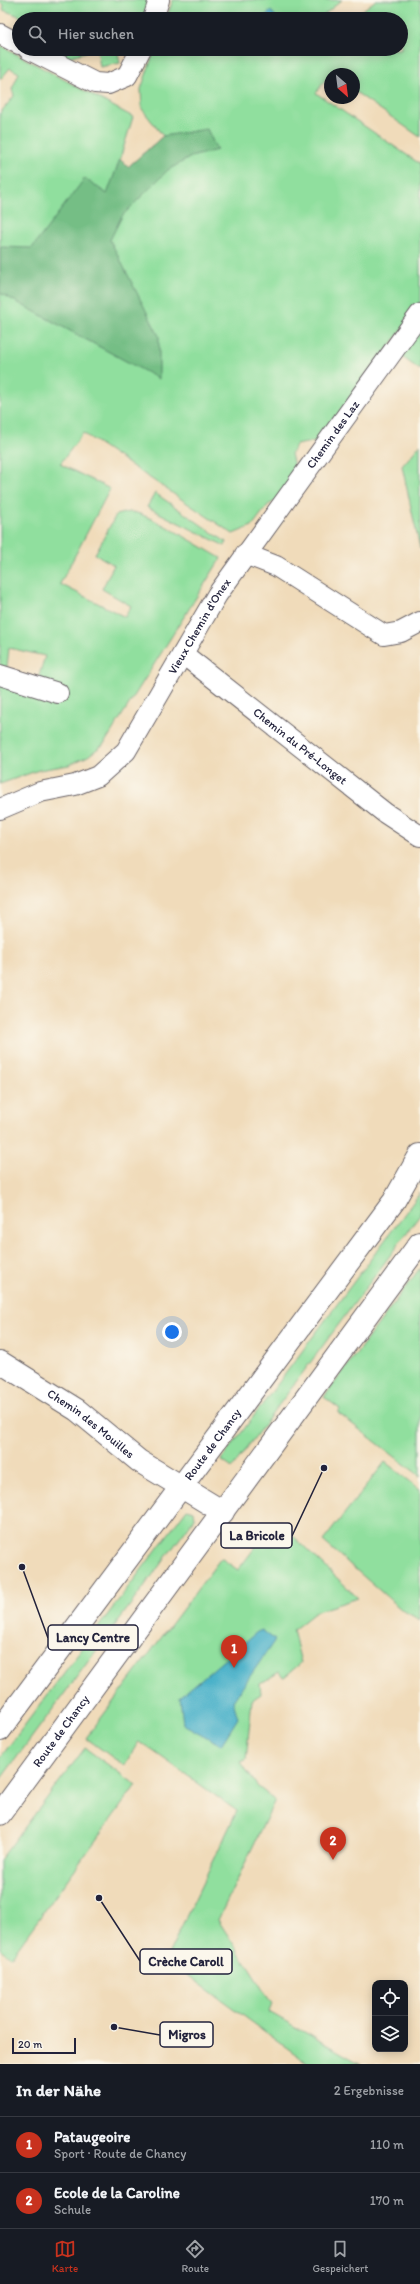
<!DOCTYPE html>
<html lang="de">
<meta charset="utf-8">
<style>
:root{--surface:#171b24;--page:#242831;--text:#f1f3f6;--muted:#9ea1a6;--line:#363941;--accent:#c8321e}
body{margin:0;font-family:Itim,sans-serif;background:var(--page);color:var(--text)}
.controls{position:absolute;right:12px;bottom:12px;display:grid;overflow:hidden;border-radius:8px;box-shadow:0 2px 10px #0003}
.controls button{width:36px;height:36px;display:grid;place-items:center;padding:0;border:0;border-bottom:1px solid var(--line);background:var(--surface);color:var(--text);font:20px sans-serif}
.compass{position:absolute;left:324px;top:68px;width:36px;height:36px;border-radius:50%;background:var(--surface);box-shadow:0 2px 10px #0003;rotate:152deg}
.scale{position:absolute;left:12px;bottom:10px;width:64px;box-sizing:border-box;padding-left:4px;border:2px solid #22223b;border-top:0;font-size:11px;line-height:14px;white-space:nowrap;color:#22223b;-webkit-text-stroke:3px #fbf7ec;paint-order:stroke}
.you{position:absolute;left:172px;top:1332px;width:14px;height:14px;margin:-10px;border:3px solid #fff;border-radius:50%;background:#1a73e8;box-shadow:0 0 0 6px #1a73e833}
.badge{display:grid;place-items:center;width:26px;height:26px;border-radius:50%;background:var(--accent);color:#fff;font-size:13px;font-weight:700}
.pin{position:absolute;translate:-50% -33px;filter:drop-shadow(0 1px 2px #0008)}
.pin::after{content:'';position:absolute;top:21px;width:14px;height:12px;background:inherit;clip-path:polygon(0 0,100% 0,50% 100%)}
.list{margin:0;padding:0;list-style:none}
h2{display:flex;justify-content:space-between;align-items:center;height:52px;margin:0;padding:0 16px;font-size:17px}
h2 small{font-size:13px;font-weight:400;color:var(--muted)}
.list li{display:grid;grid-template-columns:26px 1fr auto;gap:12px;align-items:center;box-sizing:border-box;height:56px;padding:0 16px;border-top:1px solid var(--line)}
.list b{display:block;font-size:15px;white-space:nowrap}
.list p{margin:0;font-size:13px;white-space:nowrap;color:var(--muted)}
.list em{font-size:13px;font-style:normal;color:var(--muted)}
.icon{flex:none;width:22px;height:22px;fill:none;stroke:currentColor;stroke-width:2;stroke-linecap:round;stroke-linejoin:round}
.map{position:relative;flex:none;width:420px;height:2064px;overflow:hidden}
.search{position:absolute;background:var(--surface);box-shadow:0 2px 10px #0003;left:12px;right:12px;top:12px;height:44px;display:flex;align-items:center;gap:10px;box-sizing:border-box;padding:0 14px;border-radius:22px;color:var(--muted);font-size:15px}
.sheet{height:164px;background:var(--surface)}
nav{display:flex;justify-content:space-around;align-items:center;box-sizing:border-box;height:56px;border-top:1px solid var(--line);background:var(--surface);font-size:11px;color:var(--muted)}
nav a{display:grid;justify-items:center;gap:2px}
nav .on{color:var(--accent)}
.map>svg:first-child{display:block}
</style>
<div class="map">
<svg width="420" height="2064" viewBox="0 0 420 2064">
<rect width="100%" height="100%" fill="#fbf7ec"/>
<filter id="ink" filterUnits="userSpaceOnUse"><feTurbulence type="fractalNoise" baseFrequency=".025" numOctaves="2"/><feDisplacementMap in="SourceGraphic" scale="8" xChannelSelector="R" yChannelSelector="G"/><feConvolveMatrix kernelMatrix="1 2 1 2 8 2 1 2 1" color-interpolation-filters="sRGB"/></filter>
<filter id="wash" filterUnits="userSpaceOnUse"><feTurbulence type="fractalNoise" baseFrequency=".012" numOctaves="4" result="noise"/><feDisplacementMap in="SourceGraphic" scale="16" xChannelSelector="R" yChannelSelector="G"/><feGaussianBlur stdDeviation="0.9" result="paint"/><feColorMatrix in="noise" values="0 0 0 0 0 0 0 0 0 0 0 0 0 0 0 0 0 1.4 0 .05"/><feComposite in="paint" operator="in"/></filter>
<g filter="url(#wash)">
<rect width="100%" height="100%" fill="#f0dbba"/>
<path fill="#90df9e" stroke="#59806c" d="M0,0h152l-7,19h-124l1,-2 -19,-7 1,-5 -4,-2z
M173,0h169l-23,19h-153z
M376,0h44v137l-66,-46v-17h-24v3l-2,-1 -12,17 104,71v140l-97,136 -27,5 -5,9 5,20 -19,26 -9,5 -16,21 -19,8 -150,-101 -23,31 50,25 -50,95 65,33 6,-11 -29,-17 12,-24 -19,-11 21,-39c4,-1 10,-3 15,-3 16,0 73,37 90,46l-117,186 -16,12 -19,9 -30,5 -39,14v-104l38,-1 7,-23 -36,-8 -2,19 -7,-1v-553l14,-17 -2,-7 7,-16 -9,-5 -10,12v-35l133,72 -13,42 8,8 35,-31 -21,-27 -1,-20 14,-40h246v-30h-50z
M50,49h46l-31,9z
M97,49h20l3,14 -20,4z
M420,324v46l-22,-16z
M420,445v104l-18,-83z
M155,493l71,49 -1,4 -78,-39z
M420,1193v22l-188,253 -11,-8z
M420,1268v208l-82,-63 2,-4 -16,-12z
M385,1462l35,27v131l-18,-10 -79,-69z
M187,1509l7,2 1,7 -195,262v-22z
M272,1525l16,6 70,67 -41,13 -24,19 8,33 -18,15 -4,-6 -19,12 1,10 -9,6 -6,60 -5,2 16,24 18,14 -57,120 54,84 -3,8 92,52h-52l-143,-105 71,-148 -98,-70 -15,25 -38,-28 135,-180 17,12z
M85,1748l51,37 -125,172 -11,-8v-89z"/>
<path fill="#74be85" stroke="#4b7060" d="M207,129l10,21 -26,7 -23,13 -46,46 -12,24 49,96v43l-159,-86v-46l32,1 53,-70 22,16 13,-35 8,8 35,-31z"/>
<path fill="#4ab1c9" stroke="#366a82" d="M271,11l7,8h-17z
M262,1630l13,10 -42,61 5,17 -17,27 -38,-21 -3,-27 77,-65z"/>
</g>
<g filter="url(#ink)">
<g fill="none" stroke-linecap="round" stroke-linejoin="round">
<defs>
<g id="street">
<path d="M153,19l6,-19"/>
<path d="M0,34l19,10"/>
<path d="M28,49l67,34 13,1 19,-8 14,-27"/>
<path d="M245,554l31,12 108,69 17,-3 19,-10"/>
<path id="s1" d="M183,654l202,159 35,23"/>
<path d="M0,675l58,18"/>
<path id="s2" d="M0,809l40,-17 35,-7 23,-9 28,-25 91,-156 203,-281"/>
</g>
<g id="secondary">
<path id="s3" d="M0,1362l77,48 62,51 84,51"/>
<path id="s4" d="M0,1730l394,-529 26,-46"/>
<path id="s5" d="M0,1814l420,-571"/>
</g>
</defs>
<use href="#street" stroke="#6a6367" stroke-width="22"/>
<use href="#secondary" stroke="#6a6367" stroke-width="24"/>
<use href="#street" stroke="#fff" stroke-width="20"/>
<use href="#secondary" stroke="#fff" stroke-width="22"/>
</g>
</g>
<g text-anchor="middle" stroke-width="3" stroke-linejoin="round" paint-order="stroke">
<g font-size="12" fill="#22223b" stroke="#fbf7ec">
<text dy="4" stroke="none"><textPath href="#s2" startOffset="520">Chemin des Laz</textPath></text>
<text dy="4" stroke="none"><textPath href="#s2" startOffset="286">Vieux Chemin d'Onex</textPath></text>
<text dy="4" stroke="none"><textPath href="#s1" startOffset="149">Chemin du Pré-Longet</textPath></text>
<text dy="4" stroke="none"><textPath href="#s3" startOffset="110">Chemin des Mouilles</textPath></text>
<text dy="4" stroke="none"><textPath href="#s4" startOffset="356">Route de Chancy</textPath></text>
<text dy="4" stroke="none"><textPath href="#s5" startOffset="103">Route de Chancy</textPath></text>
</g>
</g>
<path fill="none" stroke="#22223b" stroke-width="1.5" d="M324 1468L292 1536M22 1567L48 1638M99 1898L140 1961M114 2027L160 2035"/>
<g fill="#22223b" stroke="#fbf7ec" stroke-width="1.5">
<circle cx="324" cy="1468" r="4"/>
<circle cx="22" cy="1567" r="4"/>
<circle cx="99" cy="1898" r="4"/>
<circle cx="114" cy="2027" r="4"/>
</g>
<g fill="#fbf7ec" stroke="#22223b" stroke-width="1.5">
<rect x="221" y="1523" width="71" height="25" rx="4"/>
<rect x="48" y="1625" width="90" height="25" rx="4"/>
<rect x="140" y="1949" width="92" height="25" rx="4"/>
<rect x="160" y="2022" width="53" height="25" rx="4"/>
</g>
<g font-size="13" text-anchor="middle" font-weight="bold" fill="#22223b">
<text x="257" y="1540">La Bricole</text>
<text x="93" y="1642">Lancy Centre</text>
<text x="186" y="1966">Crèche Caroll</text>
<text x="187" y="2039">Migros</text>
</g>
</svg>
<div class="controls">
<button><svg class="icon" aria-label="locate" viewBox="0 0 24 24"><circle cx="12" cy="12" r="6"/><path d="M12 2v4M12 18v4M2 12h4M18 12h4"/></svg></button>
<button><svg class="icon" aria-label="layers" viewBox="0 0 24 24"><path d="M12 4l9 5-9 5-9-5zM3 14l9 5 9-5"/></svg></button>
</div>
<svg class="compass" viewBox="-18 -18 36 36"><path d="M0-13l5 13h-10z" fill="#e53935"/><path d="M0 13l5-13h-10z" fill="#9ea1a6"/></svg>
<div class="scale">20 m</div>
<div class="you"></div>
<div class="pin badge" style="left:234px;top:1668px">1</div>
<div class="pin badge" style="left:333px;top:1860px">2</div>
<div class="search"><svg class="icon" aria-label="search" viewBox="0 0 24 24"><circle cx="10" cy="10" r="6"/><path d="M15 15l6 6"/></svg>Hier suchen</div>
</div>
<section class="sheet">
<h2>In der Nähe<small>2 Ergebnisse</small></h2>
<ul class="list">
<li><span class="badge">1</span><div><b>Pataugeoire</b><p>Sport · Route de Chancy</p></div><em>110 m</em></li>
<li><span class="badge">2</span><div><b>Ecole de la Caroline</b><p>Schule</p></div><em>170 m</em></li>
</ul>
</section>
<nav>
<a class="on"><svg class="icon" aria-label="map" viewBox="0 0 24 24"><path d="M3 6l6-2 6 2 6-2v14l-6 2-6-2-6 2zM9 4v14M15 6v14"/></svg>Karte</a>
<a><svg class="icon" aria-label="directions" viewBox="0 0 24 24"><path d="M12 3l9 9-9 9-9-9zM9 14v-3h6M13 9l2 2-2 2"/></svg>Route</a>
<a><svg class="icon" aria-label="saved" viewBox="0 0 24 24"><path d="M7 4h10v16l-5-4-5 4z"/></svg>Gespeichert</a>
</nav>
